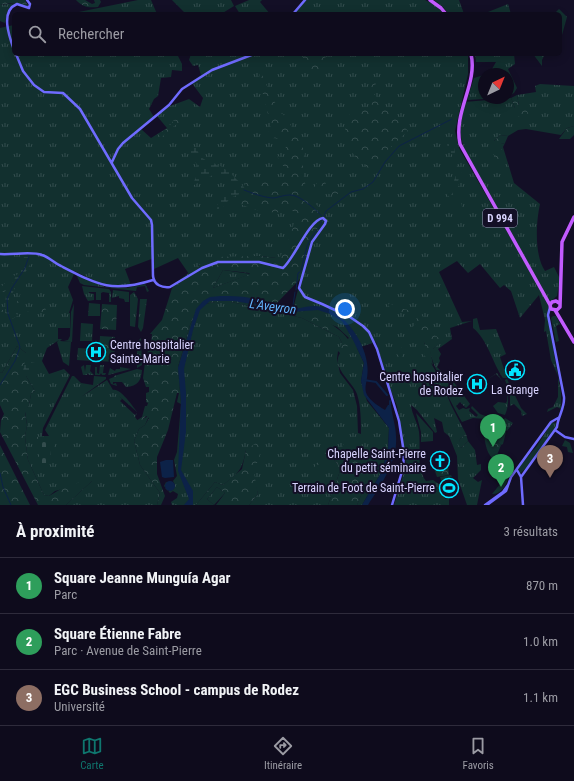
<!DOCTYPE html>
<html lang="fr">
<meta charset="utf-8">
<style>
:root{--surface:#0e0b1c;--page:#171425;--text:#f1f3f6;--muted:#9b9ba3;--line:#2e2b3b;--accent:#0f766e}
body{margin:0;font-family:"Roboto Condensed",sans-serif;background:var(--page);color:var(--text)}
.compass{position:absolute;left:478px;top:68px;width:36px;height:36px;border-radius:50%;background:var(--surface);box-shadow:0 2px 10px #0003;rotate:43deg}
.you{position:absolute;left:345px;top:309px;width:14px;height:14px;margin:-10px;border:3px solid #fff;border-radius:50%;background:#1a73e8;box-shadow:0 0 0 6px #1a73e833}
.badge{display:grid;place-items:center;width:26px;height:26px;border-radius:50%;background:var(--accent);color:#fff;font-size:13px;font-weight:700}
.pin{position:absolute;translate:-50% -33px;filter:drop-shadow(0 1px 2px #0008)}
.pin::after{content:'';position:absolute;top:21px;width:14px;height:12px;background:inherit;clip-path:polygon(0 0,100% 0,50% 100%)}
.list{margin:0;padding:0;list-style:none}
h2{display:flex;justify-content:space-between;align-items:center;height:52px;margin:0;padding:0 16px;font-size:17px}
h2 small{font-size:13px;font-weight:400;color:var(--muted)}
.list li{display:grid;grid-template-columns:26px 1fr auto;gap:12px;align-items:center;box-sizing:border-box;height:56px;padding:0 16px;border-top:1px solid var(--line)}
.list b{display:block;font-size:15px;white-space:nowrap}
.list p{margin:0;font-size:13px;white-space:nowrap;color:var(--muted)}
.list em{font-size:13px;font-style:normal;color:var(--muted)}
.icon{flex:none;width:22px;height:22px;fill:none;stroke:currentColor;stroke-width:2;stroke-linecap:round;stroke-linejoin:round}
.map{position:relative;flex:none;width:574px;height:505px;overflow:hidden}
.search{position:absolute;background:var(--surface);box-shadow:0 2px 10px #0003;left:12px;right:12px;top:12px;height:44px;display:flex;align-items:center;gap:10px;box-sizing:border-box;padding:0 14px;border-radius:6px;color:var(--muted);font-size:15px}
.sheet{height:220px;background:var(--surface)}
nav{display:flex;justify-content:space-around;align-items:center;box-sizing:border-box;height:56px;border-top:1px solid var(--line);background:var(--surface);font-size:11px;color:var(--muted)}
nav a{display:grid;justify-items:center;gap:2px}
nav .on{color:var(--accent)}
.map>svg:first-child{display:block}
</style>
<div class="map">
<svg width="574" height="505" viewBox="0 0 574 505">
<defs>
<pattern id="grass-tufts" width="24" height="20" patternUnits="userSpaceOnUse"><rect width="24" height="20" fill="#12302f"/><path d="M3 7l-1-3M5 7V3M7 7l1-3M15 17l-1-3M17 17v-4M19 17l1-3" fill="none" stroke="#344d4e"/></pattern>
<pattern id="forest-crowns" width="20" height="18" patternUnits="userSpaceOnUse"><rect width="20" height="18" fill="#12302f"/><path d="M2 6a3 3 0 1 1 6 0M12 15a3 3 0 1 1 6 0" fill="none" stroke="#344d4e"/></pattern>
<pattern id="wetland-marsh" width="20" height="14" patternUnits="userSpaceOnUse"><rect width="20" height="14" fill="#12302f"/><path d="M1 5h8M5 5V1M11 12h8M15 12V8" fill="none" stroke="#344d4e"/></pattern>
<pattern id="cemetery-stones" width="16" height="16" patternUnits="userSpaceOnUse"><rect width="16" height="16" fill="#12302f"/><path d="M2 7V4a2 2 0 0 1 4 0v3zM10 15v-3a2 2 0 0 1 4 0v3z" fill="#344d4e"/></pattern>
</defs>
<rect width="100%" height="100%" fill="#130f26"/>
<path fill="url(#grass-tufts)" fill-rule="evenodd" d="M138,0h13l6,14h-88z
M172,0h59l3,6 -13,8h-35z
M249,0h13l-2,2 10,12h-30l-5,-8z
M306,0h119l10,5 9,9h-151z
M434,0h25l5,14h-15l-6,-7z
M17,3l-9,7 -3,13 -5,-2v-16z
M508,4l3,10h-28z
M559,9l8,8 -7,25v-28h-10l5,-1z
M14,25v29h163l5,10v7l-10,-1 -1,7 -10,1 -3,18 -4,3 -5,10 5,8 -13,12 10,9 16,-10 -10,-12 13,-10 19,-7 11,8 3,-9 -12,-16 10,-7 -3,-10 -5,1 -4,-6 2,-6h277v20l-13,57 4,17 90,157 -2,9 14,79v16l-4,-2 -10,5 1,-3 5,-2 5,-10v-21l-7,-16 -5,-29 -2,1 1,-12 -6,-25 -19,23 -9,-27 -7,-6 -4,3 -20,-24 -12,9 -11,-12 -18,11 23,50 10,-1 -22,7 2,11 -14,10 3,5 -2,4 1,3 -3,6 10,10 3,13 3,1v-10l17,23 -4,4 -6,-6 -4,4 3,4 4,-2 3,1 4,-1 -1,3 7,6 2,-2 -7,-7 1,-2 8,8 14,5 12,13 -3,12 -2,1 -14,-12h3l-4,-14 -13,-1 -11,4c-7,-11 -34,-65 -32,-73h3l9,-8 -19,-2 9,26 8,13 11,27 15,29 -6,5 -1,6 2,3 7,-7 7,9 2,15 4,-1v6l-8,8 5,4 4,-2 -5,25h-10l-9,-26 -1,-23 -8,-20 -5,-4 -2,-10 -8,-4 3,14 -2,1 -18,-23 -6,-5c1,10 7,18 8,27 2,17 -3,36 7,49l7,-1 9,6 3,13 4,-1v7h-55l12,-39 -2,-19 -7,-41 -9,-23 -12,-41 -19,6 7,15 -3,18 6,20 22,27 -1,22 -7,23 -19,32h-5l9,-22 -13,-33 -13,3 -7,-1 -2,4 10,12 -13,37h-79l9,-11 -12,-44c-4,20 -7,23 -23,35l-8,-3 -19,23h-24l-1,-3 6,-4 1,-4 -5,-3 -3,2 -6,-7 2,-4h1l-2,6 3,3 5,-1 2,-5 -2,-4 4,-5 -3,-16 3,-8 4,-48 -3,-36 12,-43 10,-20 15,-3h16l23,5 48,11 37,19 3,6 7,-5 -12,-11 -44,-18 8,-31 -25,-20 -15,-2 -62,9 -10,9 -11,-16 -24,11v-11l-29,11 6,16h-27l-30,-14h-5l5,3 -6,13 5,13 -4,13h1v15h-12v11h4l-2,2 11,1 -2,24 -6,-4 -6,-20 2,-2 -12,8 -5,13 7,13 15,-5 6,6 -27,53 -1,8h7l-4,-6 27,-54h2l7,7 12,2 1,-9 12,1v2l-25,18 26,-17 6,10c7,-2 19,15 24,22l-18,-16 3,3 -2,2 15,14 2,-2 -2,4 3,4 11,-5 -4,9 -6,4 -5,12 6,24 20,28 -3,12h-91l26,-24 -37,10 -6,5 -5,-1 -16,-35 -3,-23 2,-12 -2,-14 4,-6 2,-11 4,-3 -9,-15v-23l-9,-7 -15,27 -2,-1v-344zM338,351l2,2c-9,15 12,28 17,41 4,12 4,28 4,40l-3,-1 -1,-27 -4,-16 -13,-17 -3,-14z
M475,54h39l1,10 -7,5 9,19 -3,5 -6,3v-22h-23l7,-5 4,-7h-20z
M533,54h12l-3,6v6z
M484,75v23h16l-33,2 7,-22z
M540,84l34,2v40l-7,2 -6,7 -35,-6 -8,1 -10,6 -8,-1 -6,6v14l6,-3 1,-8 4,-1 -2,4 11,36 26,21c-4,18 -6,51 5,67l9,-4 6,12 -3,17 -6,5 -3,-2 -77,-137c-14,-26 -12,-32 -6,-60l46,-4 4,10v8l4,-10 -2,-11 19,-3 -1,-6z
M223,270l28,4 -38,14z
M76,274l29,13 22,1 18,-4 4,7 -2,1 -2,-6 -8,1 -1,4 -52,-6 -4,-2z
M82,286l27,3 2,3v10h-2v-9l-6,-1 -2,1v7h-5v-8h-7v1l5,1v6l-6,1 -4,-7z
M113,290l16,2v10h-4l-1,-3 -5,-1v-2l-7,2z
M134,292l4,7 -3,28 -5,-1v-31z
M140,299h7l-4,29 -2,4 -3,-5z
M74,304l-2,38 -8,-1 4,-1 2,-4 1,-24z
M553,316h3l4,8 -4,2 3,15 -3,1 -5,-24z
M477,318l3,12 16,-1 10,25 -6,3 7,21h-4c-11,-16 -15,-38 -30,-50v-9z
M81,323l12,1 -1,17h-12z
M141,338l1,27 -5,3v-26z
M84,365l1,7 1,-7h5l-1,6 4,4h-5l-1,-2 -1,2h-4l-2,-8z
M100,365h4l-1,8h3l-1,2h-3l-1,-2 -1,2h-5v-8h2v6l2,1z
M120,367l11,2 -23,6 2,-7 5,3 1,-2h4z
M137,369l5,1c-1,11 -4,16 -16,17l-4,-5h-9v2l3,-1 1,3 -6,-2 -2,-5 5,-2v-1z
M497,373c9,13 15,26 8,42l-7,-2 -5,-7 5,-4 8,1 1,-2c1,-10 -3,-20 -11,-27l-17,11z
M507,379l14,29 6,6 -5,2 -1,-5 -7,-7 -4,2v-13l-5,-13z
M416,413l17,19v9l-12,1v-10z
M505,418l8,5 -6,8 -7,-7z
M552,422l4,1v4c-8,9 -30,45 -36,46l-2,-5 19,-22z
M217,487l8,6 -11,12 -7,-6z"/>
<path fill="url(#forest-crowns)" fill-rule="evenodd" d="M0,0h25l3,6 -1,1c-9,-6 -17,-4 -27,-2z
M76,0h9l7,4 3,-1 -1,-3h6l1,2 -3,5c-10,1 -15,0 -22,-7z
M308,54l4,4 3,-4 11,1 -5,21c-10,-5 -14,-8 -18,-19z
M260,70l12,28 28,41 5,15c-3,5 -2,10 -2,15 2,28 12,32 27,53l-6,11 -11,5 -13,38 1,2 -27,28 4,5c7,1 13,0 19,0 13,0 50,18 53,33l-8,7 -2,-4 2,-4 -3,-6 -37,-19 -48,-11 -23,-5h-16l-15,3 -10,20 -12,42 3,37 -4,-2 2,-9h-2l-9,37 -11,27v17l8,22 -4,9h-4l3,-12 -20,-28 -6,-24 5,-12 6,-4 4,-7 -3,-2 -9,9 -1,-4 6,-4 3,-11h2l1,-3 -2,-1v-9l3,-1v-5h-3l-3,-9 2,-16h2l1,-14h-4l1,-5h6l1,-9h-2l12,-14 11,-35 26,-20 17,-8 45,-1 15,2 4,-1 10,-20 6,-21 -3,-5c-23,3 -36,1 -57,-9l5,-13 10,-11 18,4 17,-1 8,2 -17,-27 12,4 -4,-8 1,-6 -6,-7 -7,-1 -6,-4 4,-5 -1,-7 -11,-43zM223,270l26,3 1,1 -37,14z
M377,78l1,1 -6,13 36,39 -40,37c-5,-5 -12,-10 -16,-16 -6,-10 -13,-36 3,-41l2,-4h15l-3,-19z
M517,95l2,11 5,-1 7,14 -16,-3v-8l-4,-10z
M193,116l-19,10 -13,12 -3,-4 10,-6 6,-8z
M574,126v9l-4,4h-11l8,-11z
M500,135l8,1 -3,7 -4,1 2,15 -4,2 -5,-6v-14z
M326,167l-3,11 4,8 25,3c-8,7 -30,7 -38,-1z
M451,187l3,2 -2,4 9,9 1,5 -3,1 -14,-16v-4z
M35,269h2l-13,18 -4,8 1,7 -3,8 -2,-7 4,-5 -1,-5 5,-11 4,-2z
M17,275c-1,8 -6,12 -13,17l-3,-1v3l3,1 -4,3v-10l12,-12z
M89,303l11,1v12h-12z
M390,303l5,4 26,6 8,18 14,10 -10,8h-3l3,16 -9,-10 1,-11 -8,-13 -7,5 -4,-4 9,-7 2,-8 -24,-6 -5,-6z
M37,304h6l4,8 -20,3 -1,-3 8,-1z
M102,304l15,1 -1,25 -16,-1z
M0,309l19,6 -7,4 -12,-6z
M100,336l15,1 -1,25 -15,-1z
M17,346l9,7v23l9,15 -4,3 -2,11 -4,8 2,12 -2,12 3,23 16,35 5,1 17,-10 26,-7v2l-26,24h-28l-38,-73 1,-12 3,-6 -4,-9v-33l2,1z
M397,346l8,3 -4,10h-3l-3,-10z
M78,348l15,1 -1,12 -15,-1z
M486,422l6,2 2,4v3l-8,2 15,12 -6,15c-8,-4 -10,-17 -11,-26l2,-4z
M466,434l2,7 -7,7 -3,-3 2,-6z
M565,440l5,3 3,10 -5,-1 -1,-5 -5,-1z
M345,441l8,9 2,-4 6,2 5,35 -9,22h-29l13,-37 -10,-12 2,-5 7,1z
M256,443l6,4 -8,26 4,21 -9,11h-33l9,-12 -8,-6 -10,12 7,6h-18l19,-23 8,3 19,-16 4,-19z
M0,445l30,60h-30z
M328,446l2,5 -4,13 -9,15 -6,-2 5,-13 8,-8z
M448,465l1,10 -12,2 -3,-9z
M506,477l2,1c-2,8 -7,16 -16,16z"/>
<path fill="url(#wetland-marsh)" d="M453,142l2,11 -2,2 -4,-3 -2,-8z
M191,147h5c6,17 13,12 26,20 9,6 18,15 25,24l-17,7 -10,14 -3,-3c1,-12 7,-18 17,-21l1,-2 -6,-6 -14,-6 -23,12 8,-18 -11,-14z
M457,165l5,5 -4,11 1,5 -5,2 -1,-4 3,-9z
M24,257h5l3,3c-10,23 -25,28 -21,55l-6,-2c1,-8 -1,-18 4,-25 5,-8 13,-20 15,-31z
M25,361l10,2 -2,7 -10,1z"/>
<path fill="url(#cemetery-stones)" d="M49,436v4l6,1 -1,9h-4l1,14 -11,1 -3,-28z"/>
<path fill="#12302f" d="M451,475l1,2 -5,2 5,-1 4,17 -9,2 -4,-16 2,-1h-4l-1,-3z"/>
<path fill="#0c2248" d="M221,296c12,0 25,0 37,4 9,2 17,7 26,9 10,2 20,-3 31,-3 26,1 49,33 52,57 4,25 -14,27 18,47l3,-5h3c1,11 5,21 5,31 2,25 -15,49 -28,69h-6l19,-32 7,-23 1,-22 -25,-33 -3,-14 3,-18 -11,-23 -11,-19 -12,-7 -12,-4 -27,2 -13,-1 -15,-5 -29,-5h-24l-10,9 -7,20 -9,39 2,24v39l-5,38 12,21v14h-9l5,-6 -11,-28 3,-71 -3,-32 18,-59 7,-8 7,-4z
M166,460h7l1,17 -9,1 -3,-1 -2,-15z
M165 486a5 5 0 1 1 10 0a5 5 0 1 1-10 0Z"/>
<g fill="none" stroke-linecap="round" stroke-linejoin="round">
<path stroke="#0c2248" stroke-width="1" d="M244,190c8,3 21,8 30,8 5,-1 11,-3 15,-3 10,-1 26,14 33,21
M296,290l2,-17 3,-2 6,-25 6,-11 7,-9 6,-15 25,-19 12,-3 10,-7 12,-20 14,-16 53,-27
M289,310l4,-5 2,-13
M0,385l15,-24 5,-14 -12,-33 -1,-15 5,-11 13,-20 4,-12
M340,457l7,-7
M0,473l3,14 8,18"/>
<path stroke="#0c2248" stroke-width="2" d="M364,380l12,2 11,13
M390,401v4"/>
<path stroke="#6f6bff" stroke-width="2.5" d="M293,14l12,-14
M14,50c-5,-14 -14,-39 3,-46l12,4 1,-4 -3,-4
M16,54l7,17 11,14 10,7 19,1 17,16 52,89 19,22 1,5 1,51c1,9 9,12 17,11l32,-19 16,-6h41l24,6c11,-9 26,-48 40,-50l3,3 -1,3 -13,18 -13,46 6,9 17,7
M112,162l6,-13 5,-6 46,-38 13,-16 30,-19 42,-16
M0,254c13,1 32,-3 42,1 7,2 12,8 19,11 37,19 51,27 92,14
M322,304l28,13 13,9 6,6 8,17 22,72 5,32 -1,15 -11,37
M555,430l10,7 9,2
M517,470l4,7 2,28
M521,477l36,-50c1,-11 8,-19 7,-30l-16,-82 2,-8
M485,505l18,-13 5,-7
M487,505l19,-14 5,-14 40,-55 7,-4"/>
<path stroke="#c25bff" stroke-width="3.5" d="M430,0l11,8 5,6
M471,54c7,30 -18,58 -11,90l90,161
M559,303l-3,-2 -4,1 -2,3 1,4 6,1 3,-3 2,-65 12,-25
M555,310l19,32"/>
</g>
<defs>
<symbol id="hospital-ring" viewBox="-11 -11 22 22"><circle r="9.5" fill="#130f26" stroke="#00e5ff" stroke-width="1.5"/><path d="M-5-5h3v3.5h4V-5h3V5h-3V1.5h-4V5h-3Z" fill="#00e5ff"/></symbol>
<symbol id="civic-ring" viewBox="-11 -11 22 22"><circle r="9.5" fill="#130f26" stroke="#00e5ff" stroke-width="1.5"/><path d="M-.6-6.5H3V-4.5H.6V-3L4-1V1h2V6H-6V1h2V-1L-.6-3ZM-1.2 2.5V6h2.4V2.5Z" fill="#00e5ff"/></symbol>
<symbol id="church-ring" viewBox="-11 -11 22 22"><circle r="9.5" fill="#130f26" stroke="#00e5ff" stroke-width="1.5"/><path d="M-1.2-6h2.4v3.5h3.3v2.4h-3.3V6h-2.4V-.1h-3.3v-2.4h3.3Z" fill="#00e5ff"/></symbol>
<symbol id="stadium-ring" viewBox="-11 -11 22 22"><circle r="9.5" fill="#130f26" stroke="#00e5ff" stroke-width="1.5"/><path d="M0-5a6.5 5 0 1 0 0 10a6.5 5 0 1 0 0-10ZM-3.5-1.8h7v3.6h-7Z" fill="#00e5ff"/></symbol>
</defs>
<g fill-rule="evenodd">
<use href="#hospital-ring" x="85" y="341" width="22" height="22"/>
<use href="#civic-ring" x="504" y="359" width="22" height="22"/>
<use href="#hospital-ring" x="466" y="373" width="22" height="22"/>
<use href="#church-ring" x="429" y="450" width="22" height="22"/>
<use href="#stadium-ring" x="438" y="477" width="22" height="22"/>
</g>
<g text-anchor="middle" stroke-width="4" stroke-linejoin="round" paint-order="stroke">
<rect fill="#130f26" stroke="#9e99be" stroke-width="1" x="483" y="209" width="34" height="18" rx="3"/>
<g font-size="11" font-weight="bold" fill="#d9d4ff">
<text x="500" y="222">D 994</text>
</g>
<g font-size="12" fill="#d9d4ff" stroke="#130f26" text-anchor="end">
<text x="110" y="349" text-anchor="start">Centre hospitalier<tspan x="110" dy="14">Sainte-Marie</tspan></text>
<text x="463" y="381">Centre hospitalier<tspan x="463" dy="14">de Rodez</tspan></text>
<text x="515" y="394" text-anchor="middle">La Grange</text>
<text x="426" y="458">Chapelle Saint-Pierre<tspan x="426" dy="14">du petit séminaire</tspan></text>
<text x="435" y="492">Terrain de Foot de Saint-Pierre</text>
</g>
<g font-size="13" font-style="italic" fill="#62b6ff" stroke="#130f26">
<text transform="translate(273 306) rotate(8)" y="5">L'Aveyron</text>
</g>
</g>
</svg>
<svg class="compass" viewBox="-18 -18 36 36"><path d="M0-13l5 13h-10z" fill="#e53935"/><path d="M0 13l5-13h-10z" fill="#9b9ba3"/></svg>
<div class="you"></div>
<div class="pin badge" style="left:493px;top:447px;background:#2e9e5b">1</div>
<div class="pin badge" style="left:501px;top:487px;background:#2e9e5b">2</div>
<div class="pin badge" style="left:550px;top:478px;background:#8d6e63">3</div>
<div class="search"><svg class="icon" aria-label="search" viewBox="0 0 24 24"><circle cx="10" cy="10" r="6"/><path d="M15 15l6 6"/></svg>Rechercher</div>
</div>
<section class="sheet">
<h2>À proximité<small>3 résultats</small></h2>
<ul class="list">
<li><span class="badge" style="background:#2e9e5b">1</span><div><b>Square Jeanne Munguía Agar</b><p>Parc</p></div><em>870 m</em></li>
<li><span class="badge" style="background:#2e9e5b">2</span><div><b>Square Étienne Fabre</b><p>Parc · Avenue de Saint-Pierre</p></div><em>1.0 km</em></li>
<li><span class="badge" style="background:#8d6e63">3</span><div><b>EGC Business School - campus de Rodez</b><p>Université</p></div><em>1.1 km</em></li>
</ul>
</section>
<nav>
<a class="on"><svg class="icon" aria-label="map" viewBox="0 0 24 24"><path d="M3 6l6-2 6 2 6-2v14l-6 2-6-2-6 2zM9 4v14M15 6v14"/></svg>Carte</a>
<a><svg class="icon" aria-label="directions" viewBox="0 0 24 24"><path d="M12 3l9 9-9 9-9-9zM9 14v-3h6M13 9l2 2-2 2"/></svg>Itinéraire</a>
<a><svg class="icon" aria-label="saved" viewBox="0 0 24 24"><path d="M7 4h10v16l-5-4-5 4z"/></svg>Favoris</a>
</nav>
